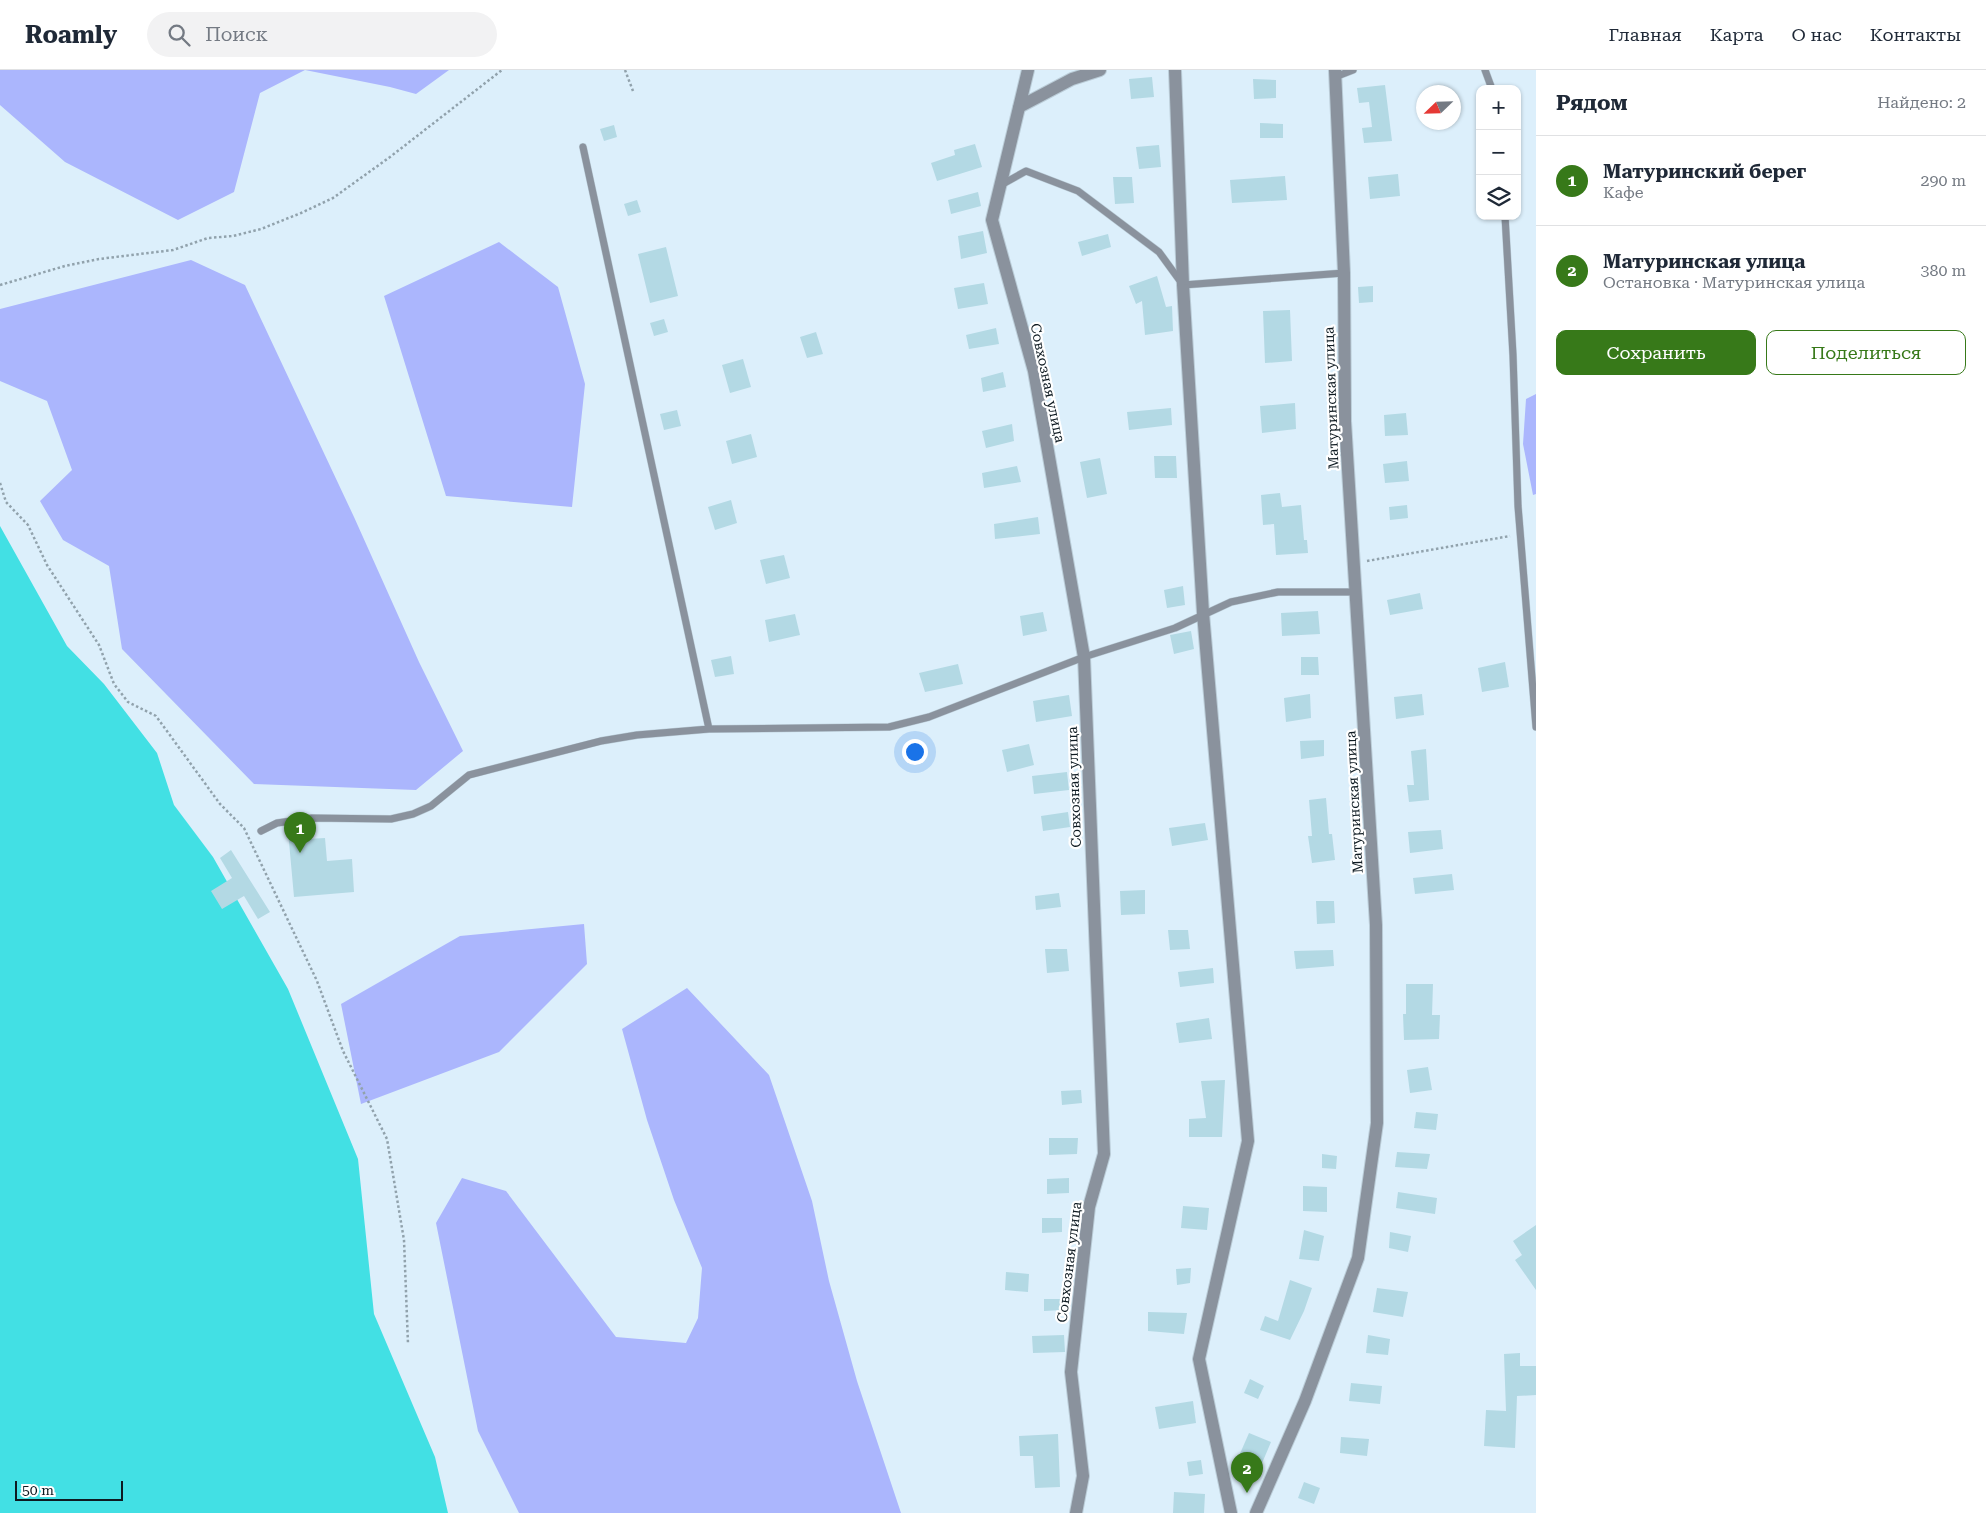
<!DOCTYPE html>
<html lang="ru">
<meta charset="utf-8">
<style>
:root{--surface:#fff;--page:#f2f2f3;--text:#1f2937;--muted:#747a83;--line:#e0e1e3;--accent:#377919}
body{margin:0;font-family:"Roboto Serif",serif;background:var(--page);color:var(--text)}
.controls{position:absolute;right:15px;top:15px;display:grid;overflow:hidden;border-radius:10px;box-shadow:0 1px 4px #0004}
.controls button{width:45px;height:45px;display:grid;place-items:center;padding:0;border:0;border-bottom:1px solid var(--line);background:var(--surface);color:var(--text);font:25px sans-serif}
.compass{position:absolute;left:1416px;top:15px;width:45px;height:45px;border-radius:50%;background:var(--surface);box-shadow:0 1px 4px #0004;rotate:247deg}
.scale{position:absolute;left:15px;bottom:12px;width:108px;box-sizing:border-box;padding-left:5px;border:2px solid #0e1a21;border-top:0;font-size:14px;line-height:18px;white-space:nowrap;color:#0e1a21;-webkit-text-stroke:4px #fff;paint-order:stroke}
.you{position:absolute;left:914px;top:681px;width:18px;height:18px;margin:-12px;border:4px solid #fff;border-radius:50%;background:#1a73e8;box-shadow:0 0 0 8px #1a73e833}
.badge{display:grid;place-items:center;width:32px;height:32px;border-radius:50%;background:var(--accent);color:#fff;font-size:16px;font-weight:700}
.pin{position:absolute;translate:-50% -41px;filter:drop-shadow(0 1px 2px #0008)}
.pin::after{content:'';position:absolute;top:26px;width:18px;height:15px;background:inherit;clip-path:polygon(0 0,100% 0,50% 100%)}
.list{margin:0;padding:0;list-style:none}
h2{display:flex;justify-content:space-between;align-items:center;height:65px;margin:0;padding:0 20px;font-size:21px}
h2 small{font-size:16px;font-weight:400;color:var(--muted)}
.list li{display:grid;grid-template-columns:32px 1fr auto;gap:15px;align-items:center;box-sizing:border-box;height:90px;padding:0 20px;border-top:1px solid var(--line)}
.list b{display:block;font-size:19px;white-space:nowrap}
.list p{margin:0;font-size:16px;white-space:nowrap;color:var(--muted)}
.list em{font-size:16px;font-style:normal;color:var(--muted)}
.actions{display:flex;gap:10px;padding:15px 20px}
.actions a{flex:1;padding:11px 0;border:1px solid var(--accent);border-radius:10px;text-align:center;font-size:18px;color:var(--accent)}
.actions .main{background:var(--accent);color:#fff}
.icon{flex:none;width:28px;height:28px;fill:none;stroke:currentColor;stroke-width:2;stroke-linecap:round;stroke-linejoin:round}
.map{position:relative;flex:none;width:1536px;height:1443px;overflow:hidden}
header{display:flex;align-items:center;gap:30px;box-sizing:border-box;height:70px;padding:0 25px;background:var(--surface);border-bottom:1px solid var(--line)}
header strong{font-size:24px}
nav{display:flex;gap:28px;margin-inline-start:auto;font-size:18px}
.search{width:350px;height:45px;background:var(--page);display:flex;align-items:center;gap:12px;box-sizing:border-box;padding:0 18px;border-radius:28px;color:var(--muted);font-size:19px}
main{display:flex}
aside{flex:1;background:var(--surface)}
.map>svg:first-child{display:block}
</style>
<header>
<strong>Roamly</strong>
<div class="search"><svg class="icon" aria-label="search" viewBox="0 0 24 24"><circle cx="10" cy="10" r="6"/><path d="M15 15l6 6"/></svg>Поиск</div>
<nav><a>Главная</a><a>Карта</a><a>О нас</a><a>Контакты</a></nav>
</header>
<main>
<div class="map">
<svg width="1536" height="1443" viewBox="0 0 1536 1443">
<rect width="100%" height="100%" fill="#dceffb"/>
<path fill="#abb6fd" d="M0,0h449l-33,24 -26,-7 -85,-17 -45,23 -26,99 -56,28 -113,-58 -65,-57z
M499,172l59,45 27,97 -13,123 -126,-11 -62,-200z
M191,190l54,25 109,232 65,145 44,89 -47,39 -162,-6 -132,-135 -13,-83 -46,-26 -23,-39 32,-31 -25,-69 -47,-20v-72z
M1536,324v100l-3,1 -10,-51 3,-45z
M584,854l3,40 -88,88 -138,52 -20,-100 119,-68z
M687,918l82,87 43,126 17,80 28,100 44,132h-382l-41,-82 -42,-208 26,-45 44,13 110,146 70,6 12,-25 4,-50 -28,-68 -27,-80 -25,-91z"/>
<path fill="#42e0e4" d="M0,456l67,120 37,38 53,69 17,52 39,52 75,132 70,170 16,155 61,143 13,56h-448z"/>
<path fill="#b3d9e4" d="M1152,7l2,20 -23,2 -2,-20z
M1253,9l23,1v18l-22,1z
M1385,15l7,56 -28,2 -2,-15 10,-1 -3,-25 -10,1 -2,-15z
M1260,53l23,1v14h-23z
M614,55l3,12 -13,4 -4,-12z
M975,74l7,23 -45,14 -6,-18 24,-8 -1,-5z
M1159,75l2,22 -22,2 -3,-22z
M1398,104l2,22 -30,3 -2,-22z
M1285,106l2,24 -55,3 -2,-23z
M1113,107h19l2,26 -19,1z
M978,122l3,14 -30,8 -3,-14z
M637,130l4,12 -13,4 -4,-12z
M983,161l4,22 -26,6 -3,-23z
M1108,164l3,13 -29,9 -4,-14z
M666,177l12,49 -28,7 -12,-49z
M1157,206l9,31 6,-1 1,25 -28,4 -3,-34 -6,3 -7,-18z
M984,213l4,21 -30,5 -4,-21z
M1373,216v16l-14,1 -1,-16z
M1290,240l2,51 -27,2 -2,-52z
M664,249l4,13 -14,4 -4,-13z
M996,258l3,16 -30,5 -3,-14z
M816,262l7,22 -16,4 -7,-21z
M743,289l8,28 -21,6 -8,-28z
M1003,302l3,15 -23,5 -2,-14z
M1295,333l1,26 -34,4 -2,-27z
M1171,338l1,17 -43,5 -2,-18z
M677,340l4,16 -17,4 -4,-16z
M1406,343l2,22 -23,1 -1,-21z
M1012,354l2,17 -28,7 -4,-17z
M751,364l6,23 -25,7 -6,-23z
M1154,386h22l1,22h-22z
M1100,388l7,36 -20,4 -7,-36z
M1407,391l2,20 -24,2 -2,-19z
M1017,396l4,16 -37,6 -2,-15z
M1280,423l2,14 19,-2 3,35h3l1,13 -32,2 -2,-31 -11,1 -2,-30z
M731,430l6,23 -22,7 -7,-23z
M1407,435l1,13 -18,2 -1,-13z
M1038,447l2,17 -45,5 -1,-15z
M784,485l6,23 -24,6 -6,-24z
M1183,516l2,19 -18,3 -3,-18z
M1420,523l3,16 -33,6 -3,-15z
M1318,541l2,23 -38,2 -1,-23z
M1043,542l4,19 -24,5 -3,-20z
M795,544l5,21 -31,7 -4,-22z
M1191,561l3,18 -20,5 -4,-19z
M731,586l3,18 -19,3 -4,-17z
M1301,587h17l1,18h-18z
M1505,592l4,25 -27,5 -4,-24z
M958,594l5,20 -38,8 -6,-19z
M1310,624l1,24 -25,4 -2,-24z
M1422,624l2,21 -28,4 -2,-22z
M1069,625l3,21 -36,6 -3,-21z
M1324,670v16l-23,3 -1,-18z
M1029,674l5,21 -27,7 -5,-22z
M1426,679l3,51 -20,2 -2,-17h7l-3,-34z
M1067,702l2,18 -35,4 -2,-18z
M1326,728l3,36h3l3,26 -23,3 -4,-27h4l-3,-36z
M1068,742l2,15 -27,4 -2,-15z
M1205,753l3,17 -36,6 -3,-18z
M306,759l1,10 18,-1 2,23 25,-2 2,33 -60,5 -6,-66z
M1441,760l2,19 -33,4 -2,-21z
M231,780l39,62 -12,7 -14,-23 -22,13 -11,-18 21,-13 -12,-20z
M1452,804l2,16 -39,4 -2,-16z
M1145,820v24l-24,1 -1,-24z
M1059,823l2,14 -25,3 -1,-14z
M1316,831h18l1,22 -18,1z
M1168,860h20l2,19 -20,1z
M1045,879h22l2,22 -22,2z
M1333,880l1,16 -38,3 -2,-18z
M1213,898l1,15 -34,4 -2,-15z
M1406,914h27l-1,31h8l-1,24 -35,1 -1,-26h3z
M1209,948l3,21 -33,4 -3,-20z
M1428,997l4,23 -22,3 -3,-23z
M1225,1010l-3,57h-33v-18l17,-1 -5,-37z
M1081,1020l1,13 -20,2 -1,-14z
M1416,1042l22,2 -2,16 -22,-2z
M1049,1068h29l-1,16 -28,1z
M1397,1082l33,2 -3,15 -32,-2z
M1322,1084l15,2 -1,13 -14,-1z
M1069,1108v15l-22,1v-15z
M1303,1116l24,1v25l-24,-1z
M1398,1122l39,6 -2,16 -39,-6z
M1183,1136l26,2 -2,22 -26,-2z
M1042,1148h20v14l-20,1z
M1536,1155v65l-21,-30 7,-5 -9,-14z
M1304,1160l20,6 -5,25 -20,-2z
M1390,1162l21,4 -3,16 -19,-4z
M1191,1198l-1,15 -13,2 -1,-16z
M1006,1202l23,2 -1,18 -23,-2z
M1290,1210l22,8 -8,23 -14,29 -30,-10 5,-14 13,5z
M1377,1218l31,4 -5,25 -30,-5z
M1044,1229h18v11l-18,1z
M1148,1242l39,1 -3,21 -36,-3z
M1064,1265l1,17 -32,1 -1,-17z
M1368,1265l22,4 -2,16 -22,-2z
M1520,1283v13h16v29l-19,1 -2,52 -31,-2 2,-36 20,1 -2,-57z
M1250,1309l14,7 -6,13 -14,-6z
M1351,1313l31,3 -2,18 -31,-3z
M1193,1331l3,22 -37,6 -4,-22z
M1249,1363l22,9 -14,33 -22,-10z
M1058,1364l2,53 -25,1 -2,-32h-13l-1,-20z
M1341,1367l28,2 -2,17 -27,-3z
M1201,1390l2,14 -14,2 -2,-14z
M1304,1412l16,6 -6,16 -16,-6z
M1174,1422l31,2 -1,19h-31z"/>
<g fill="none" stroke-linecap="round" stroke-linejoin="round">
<defs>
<path id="service" d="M1485,0l7,19
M1335,7l18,-7
M583,77l126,582
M1001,115l25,-14 52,20 81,61 24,33 161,-12
M1505,146l8,139 5,151 18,221
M261,761l16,-8 35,-5 79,1 22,-5 18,-8 38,-31 132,-34 36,-6 72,-6 180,-2 40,-10 155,-60 91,-29 56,-26 47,-10h77"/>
<path id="minor" d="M1028,0l-36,150 42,151 50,286 20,497 -15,53 -18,165 12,104 -7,37
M1175,0l8,215 20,328 45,528 -49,218 32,154
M1019,37l53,-28 28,-9"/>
<path id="tertiary" d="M1256,1443l49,-112 53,-143 19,-135 -1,-198 -31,-504 -1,-148 -9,-203"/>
</defs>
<use href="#service" stroke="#bbcdd8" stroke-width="8"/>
<use href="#minor" stroke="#bbcdd8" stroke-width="14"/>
<use href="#tertiary" stroke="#bbcdd8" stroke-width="14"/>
<path stroke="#91a2ac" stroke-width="2.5" stroke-dasharray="2.5 2.5" stroke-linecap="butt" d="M625,0l8,21
M0,215l65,-19 34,-7 74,-9 35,-12 25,-2 28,-7 40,-16 32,-15 57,-41 112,-87
M0,413l6,19 22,23 19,40 52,80 15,39 14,18 28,14 64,88 24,24 73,153 26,70 44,88 17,101 4,104
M1367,491l143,-25"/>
<use href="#service" stroke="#8a929d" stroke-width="7"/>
<use href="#minor" stroke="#8a929d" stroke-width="12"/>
<use href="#tertiary" stroke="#8a929d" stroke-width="12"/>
</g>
<g text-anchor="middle" stroke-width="4.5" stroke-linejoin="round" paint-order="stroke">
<g font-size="14" fill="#0e1a21" stroke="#fff">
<text transform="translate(1048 313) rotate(78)" y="5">Совхозная улица</text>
<text transform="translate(1331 328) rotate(-92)" y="5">Матуринская улица</text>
<text transform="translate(1074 717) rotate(-92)" y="5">Совхозная улица</text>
<text transform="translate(1354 732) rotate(-93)" y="5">Матуринская улица</text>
<text transform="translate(1069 1192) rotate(-83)" y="5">Совхозная улица</text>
</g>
</g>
</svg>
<div class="controls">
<button>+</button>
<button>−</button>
<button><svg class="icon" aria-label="layers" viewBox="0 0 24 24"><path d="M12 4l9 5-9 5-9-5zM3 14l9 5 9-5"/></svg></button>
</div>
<svg class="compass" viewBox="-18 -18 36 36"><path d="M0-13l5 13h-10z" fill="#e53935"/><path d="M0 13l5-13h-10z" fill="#747a83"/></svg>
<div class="scale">50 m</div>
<div class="you"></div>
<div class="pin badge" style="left:300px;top:783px">1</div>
<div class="pin badge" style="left:1247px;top:1423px">2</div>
</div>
<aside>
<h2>Рядом<small>Найдено: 2</small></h2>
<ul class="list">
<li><span class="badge">1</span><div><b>Матуринский берег</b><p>Кафе</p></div><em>290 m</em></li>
<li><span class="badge">2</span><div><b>Матуринская улица</b><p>Остановка · Матуринская улица</p></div><em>380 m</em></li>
</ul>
<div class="actions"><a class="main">Сохранить</a><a>Поделиться</a></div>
</aside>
</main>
